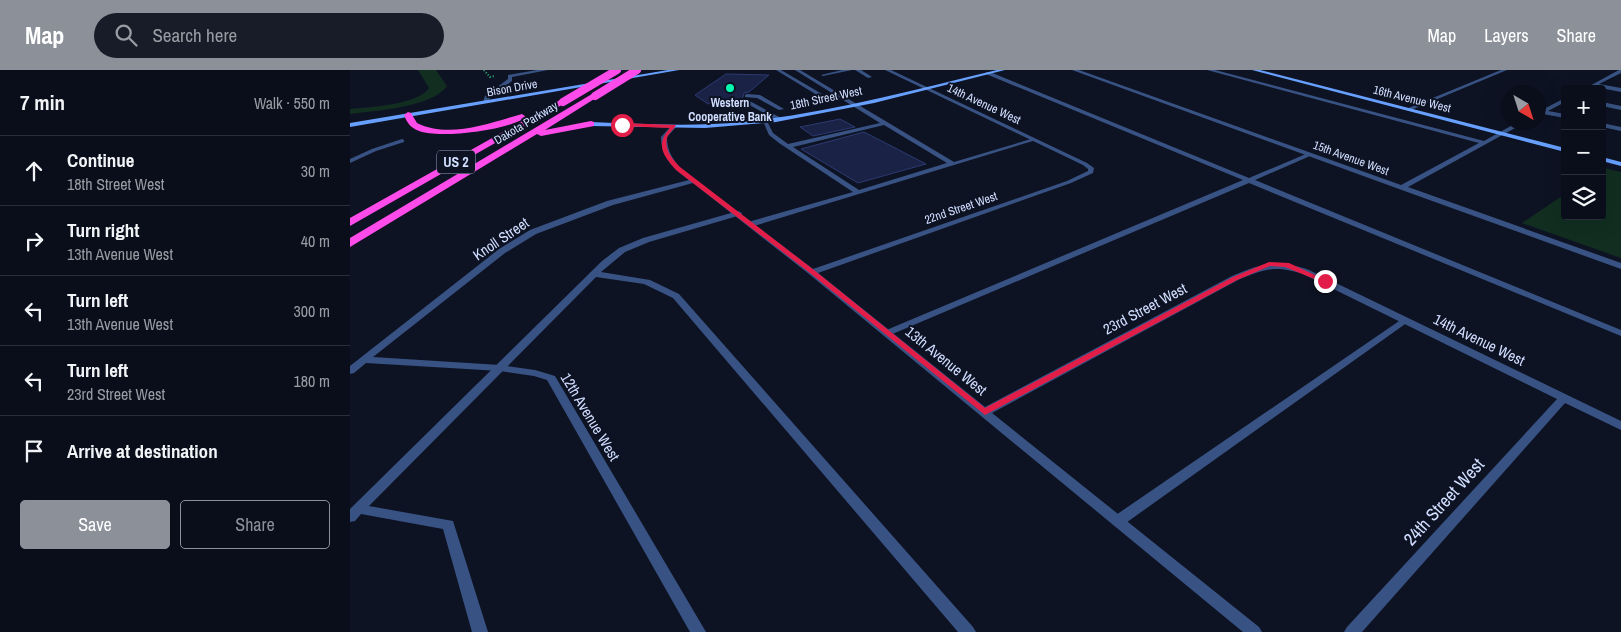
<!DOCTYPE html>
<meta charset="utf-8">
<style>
:root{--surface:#0a0e1b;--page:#181c28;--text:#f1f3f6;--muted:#999ca3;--line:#2a2e3a;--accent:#8c9099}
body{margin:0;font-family:"Archivo Narrow",sans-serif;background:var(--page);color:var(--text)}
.controls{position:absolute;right:15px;top:15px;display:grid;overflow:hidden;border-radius:5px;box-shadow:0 5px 20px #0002}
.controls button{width:45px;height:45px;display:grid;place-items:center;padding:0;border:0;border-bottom:1px solid var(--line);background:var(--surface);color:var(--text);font:25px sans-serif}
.compass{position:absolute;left:1151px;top:15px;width:45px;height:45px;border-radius:50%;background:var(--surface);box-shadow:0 5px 20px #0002;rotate:141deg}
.stop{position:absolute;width:15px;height:15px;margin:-11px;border:4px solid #e11d48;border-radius:50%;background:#fff}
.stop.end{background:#e11d48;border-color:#fff;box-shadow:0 1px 5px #0008}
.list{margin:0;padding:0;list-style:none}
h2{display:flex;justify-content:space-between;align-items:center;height:65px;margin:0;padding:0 20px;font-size:21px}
h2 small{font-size:16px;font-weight:400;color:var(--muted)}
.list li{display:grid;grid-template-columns:32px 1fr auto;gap:15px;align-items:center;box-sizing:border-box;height:70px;padding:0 20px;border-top:1px solid var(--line)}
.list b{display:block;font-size:19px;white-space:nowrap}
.list p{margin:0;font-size:16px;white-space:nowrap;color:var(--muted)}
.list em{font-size:16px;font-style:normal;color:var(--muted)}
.actions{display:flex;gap:10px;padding:15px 20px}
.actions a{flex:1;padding:11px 0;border:1px solid var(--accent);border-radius:5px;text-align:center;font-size:18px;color:var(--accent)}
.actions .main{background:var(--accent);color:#fff}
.icon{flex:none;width:28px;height:28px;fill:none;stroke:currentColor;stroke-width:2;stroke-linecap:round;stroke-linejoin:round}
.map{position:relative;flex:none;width:1271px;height:562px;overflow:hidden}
header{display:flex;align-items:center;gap:30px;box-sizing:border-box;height:70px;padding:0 25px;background:var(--accent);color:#fff}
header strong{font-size:24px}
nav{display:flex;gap:28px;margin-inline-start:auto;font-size:18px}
.search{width:350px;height:45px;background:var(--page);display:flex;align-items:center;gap:12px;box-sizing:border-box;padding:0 18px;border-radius:28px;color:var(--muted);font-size:19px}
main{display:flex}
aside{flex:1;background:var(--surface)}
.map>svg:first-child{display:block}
</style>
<header>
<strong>Map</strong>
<div class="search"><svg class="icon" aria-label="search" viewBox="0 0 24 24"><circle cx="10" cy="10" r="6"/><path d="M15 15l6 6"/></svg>Search here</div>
<nav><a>Map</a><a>Layers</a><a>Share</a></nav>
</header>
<main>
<aside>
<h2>7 min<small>Walk · 550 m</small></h2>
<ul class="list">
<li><svg class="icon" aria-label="ahead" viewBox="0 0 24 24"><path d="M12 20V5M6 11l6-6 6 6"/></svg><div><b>Continue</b><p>18th Street West</p></div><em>30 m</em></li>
<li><svg class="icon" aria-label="right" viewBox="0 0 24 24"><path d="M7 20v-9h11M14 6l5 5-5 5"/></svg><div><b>Turn right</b><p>13th Avenue West</p></div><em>40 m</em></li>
<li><svg class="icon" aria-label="left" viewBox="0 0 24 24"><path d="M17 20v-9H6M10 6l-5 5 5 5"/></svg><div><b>Turn left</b><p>13th Avenue West</p></div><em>300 m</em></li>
<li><svg class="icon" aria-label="left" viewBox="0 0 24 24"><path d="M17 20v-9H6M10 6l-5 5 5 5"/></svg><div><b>Turn left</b><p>23rd Street West</p></div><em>180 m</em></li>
<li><svg class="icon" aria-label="arrive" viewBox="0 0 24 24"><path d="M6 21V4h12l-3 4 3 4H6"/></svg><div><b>Arrive at destination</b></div></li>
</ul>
<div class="actions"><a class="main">Save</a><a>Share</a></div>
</aside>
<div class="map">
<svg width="1271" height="562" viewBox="0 0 1271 562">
<rect width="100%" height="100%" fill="#0e1324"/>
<path fill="#112e21" d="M68,0h18l11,16c-14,21 -73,25 -97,28v-5c19,-2 68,-4 79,-21z
M1254,98l17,4v86l-99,-35 43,-29v22h37z"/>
<path fill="#1a2245" stroke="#2b3a71" d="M376,4l43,1 -20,17 -5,1 -1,4 -11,10 -14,-6 -10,3 -13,-9z
M490,49l15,8 -42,9 -13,-9z
M514,62l35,18 27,14 -68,19 -57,-34z"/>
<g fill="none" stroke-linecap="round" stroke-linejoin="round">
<path stroke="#2db677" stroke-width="2" stroke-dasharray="1 2" stroke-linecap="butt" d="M134,0l6,7 5,-1"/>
<path fill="#385383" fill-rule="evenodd" d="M187,0h11l-36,7v4l-22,17 -2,5 -5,-1 2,-6 23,-17v-4z
M426,0h5l41,24 -5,1z
M445,0h5l154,92 77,-23 5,1 -282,86h-6v-4l105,-30 -74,-49 -10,-8 -6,-14h4l6,12 15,11 92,-21zM534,55l63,38 -88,27 -66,-43z
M492,0h10l-29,6 -2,-1z
M505,0h6l11,7 -4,1z
M1151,0h6l-96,40 -5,-1z
M636,2h4l259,106 57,-24h4v2l-55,24 366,150v6l-372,-153 -359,152h-6l-2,-2 2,-2 359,-151 -257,-106z
M397,24l13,1 24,14 -5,1 -22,-12 -12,-1v-2z
M396,29l35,19 1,1 -5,1 -33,-18 -1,-1z
M1252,32l19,4v4l-19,-4z
M388,141l4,2 -1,2 -92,27 -24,10 -24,20 49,8 29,14 294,333 3,5h-18l-285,-334 -29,-14 -48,-7 -227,229 84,15 35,111h-16l-29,-103 -82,-15 -6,7 -5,1v-13l252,-248 17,-13 24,-10z
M1055,247l5,3 -2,2 -285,203 -5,1 -5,-1 -2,-4 2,-4z"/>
<path fill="#385383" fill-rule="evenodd" d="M535,0h6l196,93 7,5 -1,5 -22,10 -253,90 167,134 247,-131c32,-13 43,-17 77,-6l312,151v9l-56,-27 -203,229h-18l3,-5 210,-228 -254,-125c-28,-9 -39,-5 -65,6l-246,133 267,214 3,5h-19l-434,-358 -116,-91 -80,22 -77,29 -31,19 -132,104 127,8 35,5 20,6 151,256h-16l-143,-252 -13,-4 -34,-5 -134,-8 -12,10 -4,1v-8l149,-117 31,-19 77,-29 82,-21c-15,-11 -28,-23 -28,-43l11,-12 5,1 -10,11c0,13 5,21 13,31l133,101 254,-88 21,-10v-2l-5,-4z
M722,0h7l322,115 78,-42 -272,-73h8l269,71 34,-19h8l-118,65 213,76v6l-222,-80z
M1269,0h2v3l-22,11 22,4v4l-26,-5 -5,2h-6z
M1215,28v4l-17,9 17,3v4l-22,-4 -5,2v-4z
M1252,53l19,4v4l-19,-4z
M52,69l2,1v2l-28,9 -26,12v-4l22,-10z"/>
<path fill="#67a0ff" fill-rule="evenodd" d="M318,0h11l-329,57v-4z
M647,0h8l-131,33 -98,19 -71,6 -114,-2 -3,-2 3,-2c51,2 102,5 152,0 86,-9 170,-32 254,-52z
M902,0h8l305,78v4z
M1252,87l19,5v4l-19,-5z"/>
<path fill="#ff4be9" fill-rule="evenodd" d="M242,24l7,2 -54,34 46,-9 3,1v4l-53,10 -4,-2 -187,113v-9z
M210,30l7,2 -217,124v-8z
M58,42l3,1 6,10c32,16 73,0 105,-9l4,3c-16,13 -87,22 -107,14 -8,-3 -12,-8 -15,-16z"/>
<path stroke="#ff4be9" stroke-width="8" d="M245,26l42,-26
M213,32l54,-32"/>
</g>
<path fill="#e11d48" d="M272,53l54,2c-2,4 -8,9 -9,13 -3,12 6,22 13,29l134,103 171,138 248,-131 36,-15 20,1 39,18 -6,1 -37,-15 -15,-1 -33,14 -252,135 -175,-142 -134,-103c-13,-15 -21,-25 -6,-42l-50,-2z"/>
<circle fill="#00fbb0" stroke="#0e1324" stroke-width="2" cx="380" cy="18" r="5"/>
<g text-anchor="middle" stroke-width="4" stroke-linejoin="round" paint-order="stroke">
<g font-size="12" fill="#d0deff" stroke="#0e1324">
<text transform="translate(162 18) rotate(-10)" y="4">Bison Drive</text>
<text transform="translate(476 28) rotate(-12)" y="4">18th Street West</text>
<text transform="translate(1062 29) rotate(14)" y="4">16th Avenue West</text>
<text transform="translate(634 34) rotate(25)" y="4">14th Avenue West</text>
<text transform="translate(176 53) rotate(-31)" y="4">Dakota Parkway</text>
<text transform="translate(1001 88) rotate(20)" y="4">15th Avenue West</text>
<text transform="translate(611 138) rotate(-19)" y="4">22nd Street West</text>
</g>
<g font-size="12" font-weight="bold" fill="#d0deff" stroke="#0e1324">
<text x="380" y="37">Western<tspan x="380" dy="14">Cooperative Bank</tspan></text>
</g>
<rect fill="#0e1324" stroke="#96a1bd" stroke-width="1" x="87" y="80.5" width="38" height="23" rx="4"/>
<g font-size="14" font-weight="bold" fill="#d0deff">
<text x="106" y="97">US 2</text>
</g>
<g font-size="15" fill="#d0deff" stroke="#0e1324">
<text transform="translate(151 169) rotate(-34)" y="5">Knoll Street</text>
<text transform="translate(795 239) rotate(-28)" y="5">23rd Street West</text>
<text transform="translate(1129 270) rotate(26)" y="5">14th Avenue West</text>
<text transform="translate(596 291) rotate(39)" y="5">13th Avenue West</text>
<text transform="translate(240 347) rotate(59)" y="5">12th Avenue West</text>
</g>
<g font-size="18" fill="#d0deff" stroke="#0e1324">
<text transform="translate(1094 432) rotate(-48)" y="6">24th Street West</text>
</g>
</g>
</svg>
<div class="controls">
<button>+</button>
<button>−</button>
<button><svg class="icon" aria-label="layers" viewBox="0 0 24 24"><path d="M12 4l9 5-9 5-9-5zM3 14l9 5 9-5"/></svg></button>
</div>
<svg class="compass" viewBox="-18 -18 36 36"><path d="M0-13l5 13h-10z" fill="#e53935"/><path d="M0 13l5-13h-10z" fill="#999ca3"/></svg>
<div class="stop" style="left:272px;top:55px"></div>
<div class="stop end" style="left:975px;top:211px"></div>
</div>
</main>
